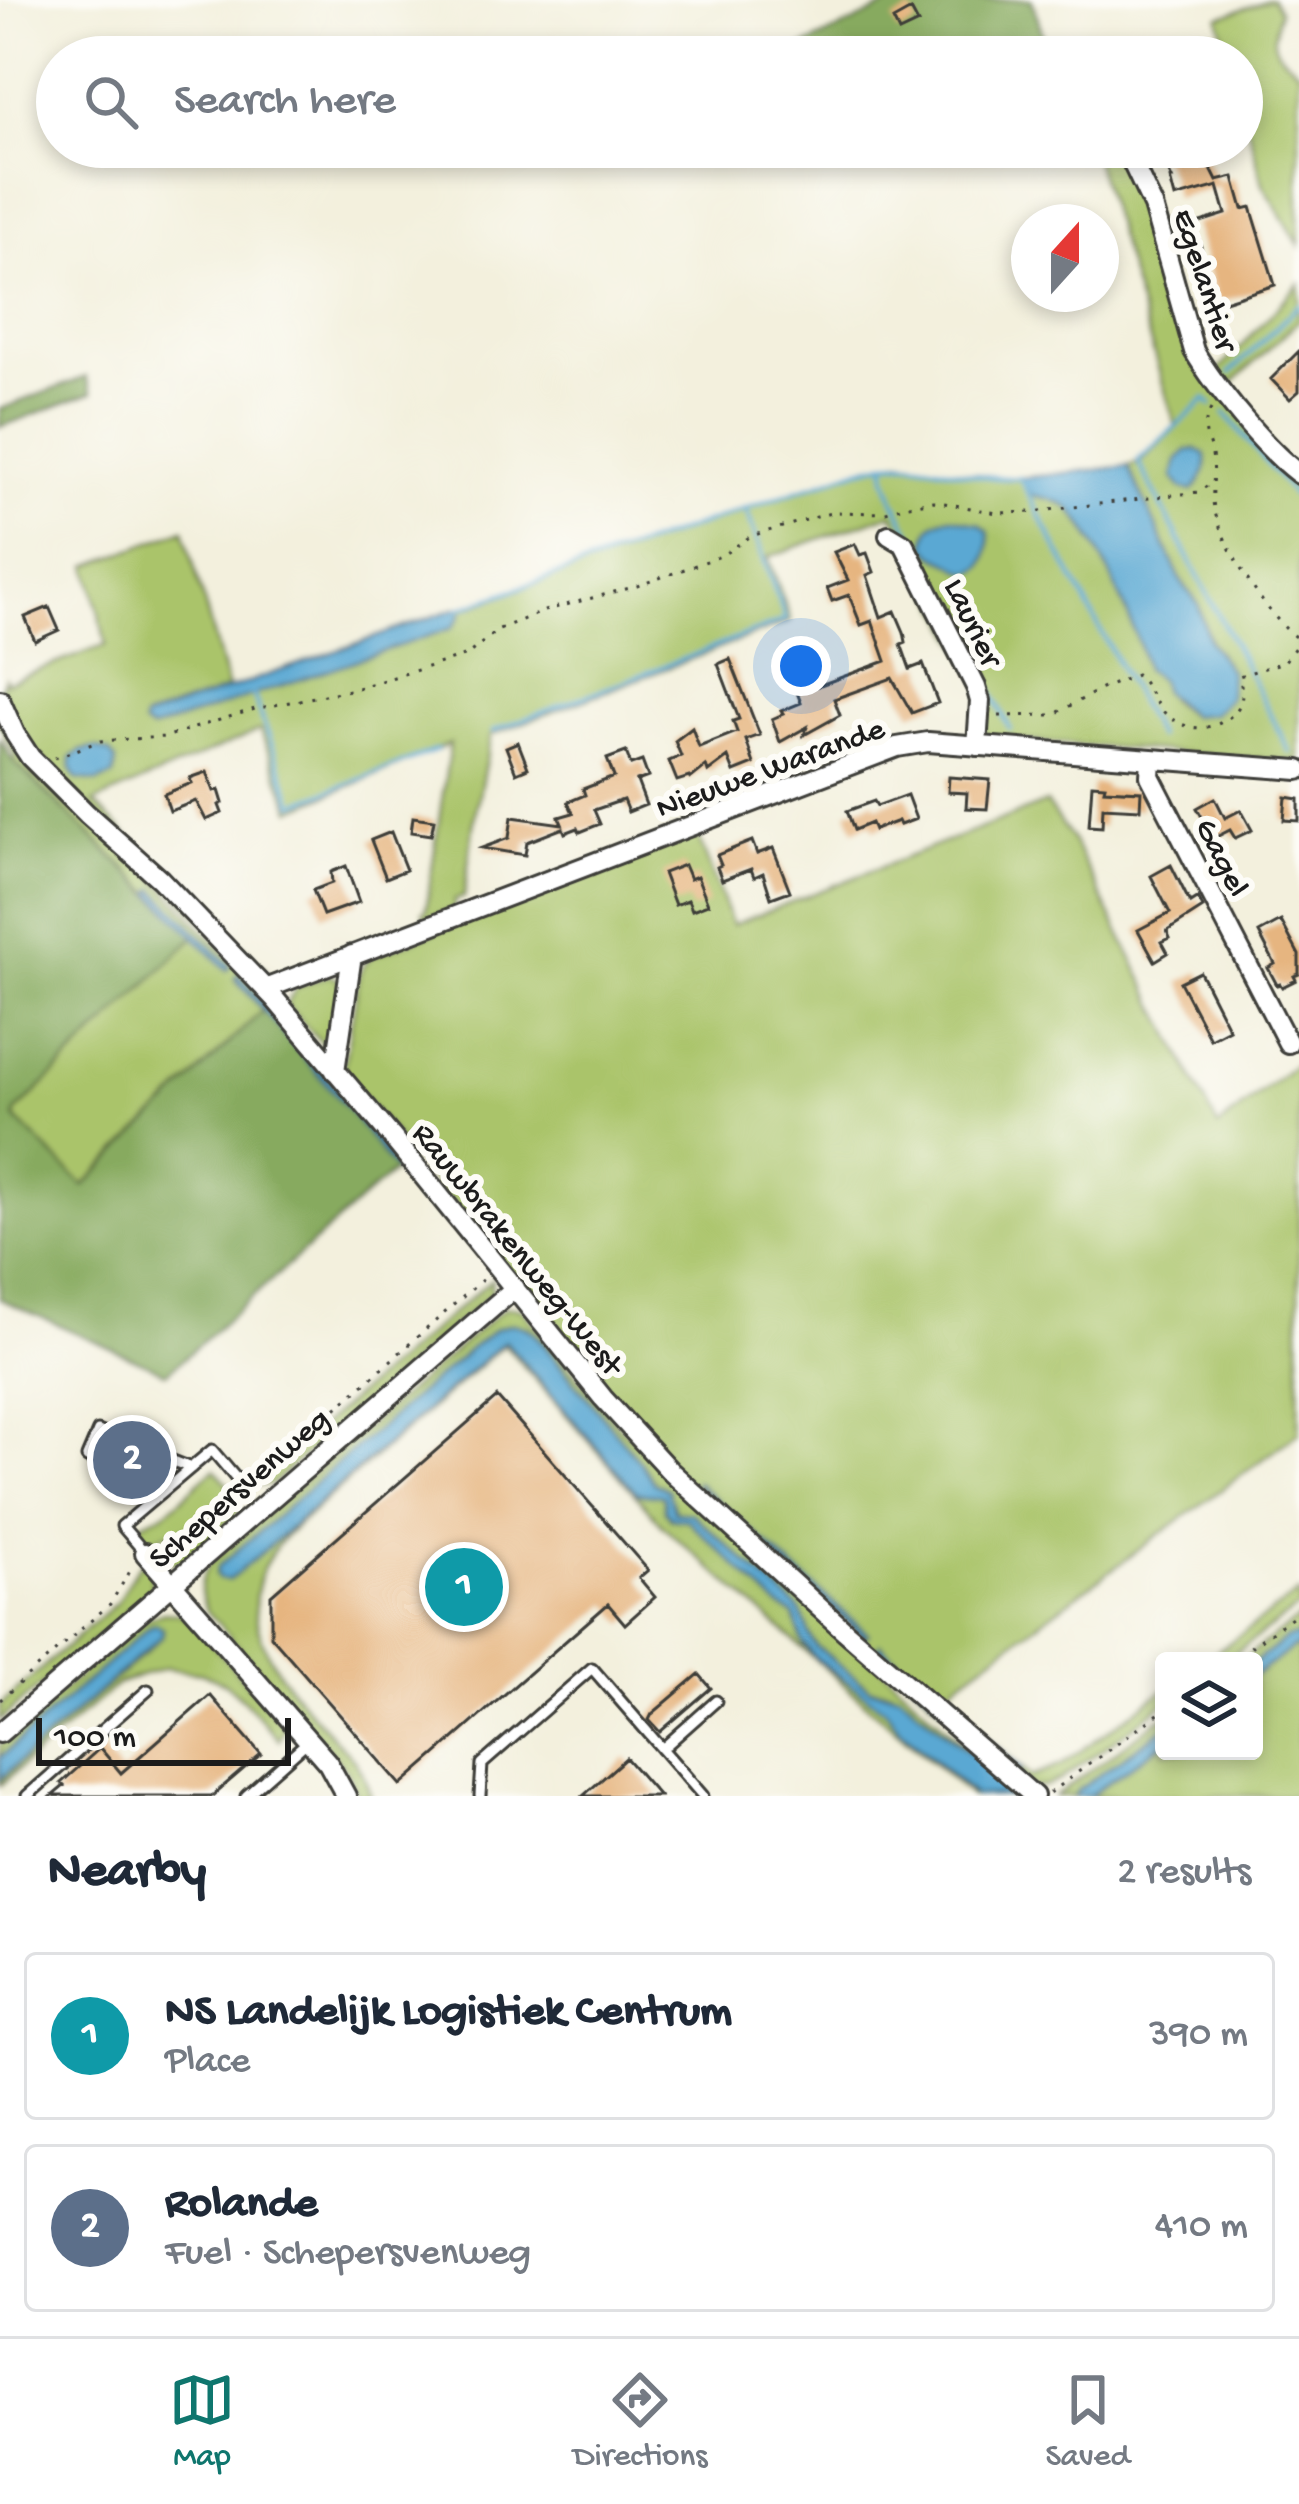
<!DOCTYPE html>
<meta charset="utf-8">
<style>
:root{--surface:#fff;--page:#f2f2f3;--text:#1f2937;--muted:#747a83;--line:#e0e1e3;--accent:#0f766e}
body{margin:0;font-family:"Gochi Hand",sans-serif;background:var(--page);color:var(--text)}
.controls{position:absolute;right:36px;bottom:36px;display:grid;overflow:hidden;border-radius:12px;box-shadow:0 6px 18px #0003}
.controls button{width:108px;height:108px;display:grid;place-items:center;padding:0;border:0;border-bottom:3px solid var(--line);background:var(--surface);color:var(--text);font:60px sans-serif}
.compass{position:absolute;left:1011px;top:204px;width:108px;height:108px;border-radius:50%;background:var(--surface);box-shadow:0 6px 18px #0003;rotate:21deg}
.scale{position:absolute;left:36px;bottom:30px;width:255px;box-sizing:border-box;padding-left:12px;border:6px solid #1c1c1c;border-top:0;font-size:33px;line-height:42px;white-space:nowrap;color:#1c1c1c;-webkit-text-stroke:9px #fdfcf7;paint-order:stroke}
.you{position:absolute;left:801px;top:666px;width:42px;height:42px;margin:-30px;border:9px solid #fff;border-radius:50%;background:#1a73e8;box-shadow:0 0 0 18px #1a73e833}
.badge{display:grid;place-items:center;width:78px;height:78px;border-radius:50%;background:var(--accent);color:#fff;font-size:39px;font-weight:700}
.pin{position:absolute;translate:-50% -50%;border:6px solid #fff;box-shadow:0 3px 12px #0006}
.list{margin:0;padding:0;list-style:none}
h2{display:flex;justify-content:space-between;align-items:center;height:156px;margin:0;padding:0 48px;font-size:51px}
h2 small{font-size:39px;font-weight:400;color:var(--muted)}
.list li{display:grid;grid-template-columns:78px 1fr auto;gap:36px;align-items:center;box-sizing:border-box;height:168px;margin:0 24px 24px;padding:0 24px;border:3px solid var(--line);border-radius:12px}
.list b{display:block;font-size:45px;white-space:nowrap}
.list p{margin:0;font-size:39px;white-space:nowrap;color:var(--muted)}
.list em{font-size:39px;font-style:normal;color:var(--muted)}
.icon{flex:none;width:66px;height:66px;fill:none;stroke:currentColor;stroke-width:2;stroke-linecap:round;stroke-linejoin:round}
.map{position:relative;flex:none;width:1299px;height:1796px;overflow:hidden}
.search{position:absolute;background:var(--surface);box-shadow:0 6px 18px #0003;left:36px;right:36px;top:36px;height:132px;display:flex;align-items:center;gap:30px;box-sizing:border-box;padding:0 42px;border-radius:66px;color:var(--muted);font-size:45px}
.sheet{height:540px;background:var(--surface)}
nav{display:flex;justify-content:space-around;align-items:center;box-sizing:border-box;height:168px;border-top:3px solid var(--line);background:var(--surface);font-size:33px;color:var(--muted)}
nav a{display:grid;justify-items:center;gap:6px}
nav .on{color:var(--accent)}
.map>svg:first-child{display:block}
</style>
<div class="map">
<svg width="1299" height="1796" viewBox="0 0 1299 1796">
<rect width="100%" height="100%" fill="#fdfcf7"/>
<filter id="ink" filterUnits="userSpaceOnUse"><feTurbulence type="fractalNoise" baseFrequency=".00833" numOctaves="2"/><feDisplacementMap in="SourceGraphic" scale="24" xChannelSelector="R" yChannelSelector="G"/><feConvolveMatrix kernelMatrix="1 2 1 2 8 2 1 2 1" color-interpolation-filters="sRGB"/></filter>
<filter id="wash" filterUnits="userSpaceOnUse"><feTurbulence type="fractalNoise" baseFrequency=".004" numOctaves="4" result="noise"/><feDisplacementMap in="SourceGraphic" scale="48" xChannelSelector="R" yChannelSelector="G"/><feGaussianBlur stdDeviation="2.7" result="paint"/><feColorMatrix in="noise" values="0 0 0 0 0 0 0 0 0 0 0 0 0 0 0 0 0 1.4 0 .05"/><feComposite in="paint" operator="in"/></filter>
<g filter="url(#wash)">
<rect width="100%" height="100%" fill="#f3f0dd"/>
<path fill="#aac46a" stroke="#637043" stroke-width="3" d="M1268,0h4l7,11c-9,36 -8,36 20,60v174l-36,-61 -21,-78v-49h-13l-10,-40z
M1091,147h23l31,58 43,144 111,132v281l-311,-24 -4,-7 -1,-41 -91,-177 -124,44 23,64 -300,114 -17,85 -10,77 -9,3 -2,10 -28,9 -2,-7 3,-2 24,-166 -158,66 -32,-80 -166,73 173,168 -22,-10 -206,-201 -35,-60 -3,-11 4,-11 2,4 99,-37 -18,-79 96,-37 44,160 -84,30 316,-102 1,-7 408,-144 33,-5 105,18 13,-1 11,16c12,3 25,5 36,13 25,18 74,129 78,162l16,11 9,21 21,15 39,-45 -20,-29 -12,-38 -16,-21 -54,-117 12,-3 36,-36z
M1299,284v36l-72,68 -11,-15z
M0,714l249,264 158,185 -6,6 -54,-69 -109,-125 -3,4 28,31 -180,176 -68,-68 1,-6 179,-176 32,33 -72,-79 -3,3 -140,-133 4,-3 -16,-32z
M1046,803l27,38 145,286 81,-65v371l-360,263 -58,-51 139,126 2,-2 9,8 30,-12 103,-75v14l-104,76 -16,7h-13l-360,-318 -324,-392 -3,-13 16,-91 6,-11 7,-6 323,-125 36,94z
M329,975l9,4 3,6 -13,65 -42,-45 10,-17z
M492,1279l-1,14 -220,192 -18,-1z
M513,1307l9,2 97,117 402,370 -130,-105 -21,-2 -54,-43c-10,-12 -9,-25 -17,-37l-108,-96 -16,-1 -7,-22 -14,-8 -14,-20 -105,-129 -9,-7 -31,3 -277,238 -2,7 37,-14 252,-220 28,34 116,119 14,3 2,14 5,8 18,2 90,85 16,10 8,26 15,18 69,51 12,17 77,69h-4l-306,-268 -161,-184 -218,191c-79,87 12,160 68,225l10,16 7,20h-14l-9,-22 -12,-17 -129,-146c-10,-19 -8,-35 6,-51l291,-252z
M215,1469l18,21 -46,38 -24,7 -16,10 -13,-15c9,-9 15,-10 26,-15 20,-11 36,-33 55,-46z
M239,1497l-2,18 -56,48 -17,-1 -10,-10 10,-7 32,-12z
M143,1562l9,9 -1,19 -151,131v-16l117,-103 19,-33z
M1299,1593v14l-75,54h-21z
M164,1612l16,2 13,8 88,100 3,6 -5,12 -33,-38 -21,-19 -23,-10 -37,-5 -46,15 -119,102v-6l143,-124 19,-19 1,-7 -13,-3 -150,132v-13l145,-126z
M1299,1618v18l-12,2 -33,25 -14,-2z
M1299,1647v149h-210l75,-54v9h90v-75l39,-28z
M1164,1716v12l-87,63 -2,5h-19z"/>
<path fill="#87aa5e" stroke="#52633d" stroke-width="3" d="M900,0h132l18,57h-268z
M86,377l6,16 -92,34v-18z
M0,738l12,22 183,176 -179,176 -1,6 69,68 179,-176 80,93 52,67 -228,203 -167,-74z"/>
<path fill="#5aa8d3" stroke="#3b6278" stroke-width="3" d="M1187,450h10l8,4c5,13 -4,28 -13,37l-11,-3 -8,-11 4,-16z
M1128,466l54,117 16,21 11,38 21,29 -1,27 -16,16 -22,2 -28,-24 -3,-12 -15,-11c-4,-33 -53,-144 -78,-162 -11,-8 -24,-10 -36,-12l-11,-17z
M952,517l28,7 8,7c3,13 0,42 -19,41 -6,0 -13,-7 -18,-9 -12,-6 -17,-7 -25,-17 0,-19 8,-26 26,-29z
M457,608l4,2 -1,7 -8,11 -301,102 -8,-5 1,-6z
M95,748l14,4 7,9 -2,15 -16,6 -21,-3 -6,-10v-11l9,-7z
M155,889l76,78 -4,3 -75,-77z
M238,974l109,126 54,69 -4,3 -2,-2 -52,-67 -108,-125z
M510,1324l11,1 13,8 106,129 14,21 14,7 7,22 16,1 108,96c8,11 7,25 17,37l54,43 30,5 121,102h-46l-77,-69 -12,-17 -70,-51 -14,-18 -8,-26 -16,-9 -90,-86 -17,-2 -6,-8 -2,-14 -26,-3 -132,-152 -252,219 -24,20 -10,-1 -3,-4 2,-8 252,-218 25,-20z
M697,1482l171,152 -4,3 -169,-153z
M157,1624l6,5 -1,7 -162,143v-21l150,-132z
M1299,1636v11l-6,1 -39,28v-13l33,-25z
M880,1644l142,125 -3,3 -143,-123z
M1164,1728v14l-75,54h-14l2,-5z"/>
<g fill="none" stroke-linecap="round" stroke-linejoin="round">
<path stroke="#5aa8d3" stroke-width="4.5" d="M1230,373l69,-68
M1211,405l-5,-6 -68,62 152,291
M1225,413l74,89
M459,609l401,-140 26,-6
M253,694l41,110 143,-54
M1010,729l-116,-229 -8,-23v-14c44,-4 89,18 134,15l137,259
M493,731l293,-111 -40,-110"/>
</g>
<g id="blocks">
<path fill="#e6b580" d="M911,10l7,13 -19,9 -6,-12z
M1157,147h43l17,34 17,-4 9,32 8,-2 24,78 -57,18 -24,-79 32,-10 -8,-28 -43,12 -5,-19h2z
M1299,351v40l-9,8 -19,-20z
M855,544l5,11 7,-2 7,19 -7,3 14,42 14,-6 9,21 2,10 -5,2 9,25 13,-5 15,39 -26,10 -20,-35 -58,21 6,16 -36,20 3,-8 -27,15 -8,-23 11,-5 -2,-3 20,-8 -11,-29 18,-6 7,19 71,-26 -14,-40 -11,4 -12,-30 -17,6 -5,-13 21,-8 -14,-28z
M49,607l10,23 -24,11 -10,-24z
M730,659l30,76 -14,5 8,24 -20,8 -6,-15 -20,15 -2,-6 -16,13 -1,-2 -12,4 -8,-20 12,-5 -6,-15 17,-13 7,19 38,-15 -4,-11 6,-2 -21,-55z
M518,742l10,26 -12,5 -10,-26z
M626,752l5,13 11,-4 6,16 -11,4 9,24 -18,7 -5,-12 -29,10 6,14 -20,8 -2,-4 -13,5 -2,-5 -36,14 -2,13 -43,-7 27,-10 3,-21 50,7 -3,-7 14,-4 -5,-11 17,-7 -2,-6 31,-12 -7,-18z
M207,772l7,19 5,-1 4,13 -4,2 3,8 -16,7 -10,-19 -26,10 -6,-17 28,-11 -2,-5z
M949,777l41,3 -3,29 -21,-1 1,-15 -19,-1z
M1092,784l13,1 -1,4 37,2 -1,18 -37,-2 -1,20 -13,-1z
M907,795l9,24 -16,6 -2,-4 -24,9 -3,-7 -17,7 -7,-19 27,-10 3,5z
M1286,797l13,2v22l-15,-1z
M1215,798l10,20 16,-8 11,20 -17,8 -5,-8 -16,8 -17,-30z
M413,817l21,3 -3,15 -20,-3z
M391,832l15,38 -20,8 -15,-38z
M752,841l5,13 16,-6 17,43 -19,7 -8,-25 -9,4 -3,-8 -29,11 -5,-13 4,-2 -4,-10z
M684,865l6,14 7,-3 11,28 -16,6 -4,-10 -13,5 -12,-32z
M1171,865l19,38 8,-5 5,10 -36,23 3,7 -8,4 6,11 -13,8 -17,-31 32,-17 -19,-37z
M346,866l13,36 -36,13 -10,-25 19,-7 -1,-11z
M1281,921l18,34v19l-5,2 2,4 -14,7 -2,-3 -3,1 -9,-17 7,-4 -16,-31z
M1200,972l29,57 -19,10 -30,-57z
M497,1397l151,173 -9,8 16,19 -30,27 -17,-20 -207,181 -130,-149v-41z
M139,1426l18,8 -4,10 -5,-1 -6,5 -1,6 5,6 -3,10h-7l-5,4 -1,7 6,5 -2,5 -25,-11 1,-4 6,1 6,-5 1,-6 -6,-6 4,-10 6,1 6,-5 1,-6 -6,-6 1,-3 7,3z
M699,1674l12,14 -51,44 -11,-12 3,-6z
M210,1695l51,59 -49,42h-160l12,-10 -3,-3 39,-35 21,25z
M626,1758l33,38h-76z"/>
</g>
</g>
<g filter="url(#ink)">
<use href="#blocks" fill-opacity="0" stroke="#3c3c39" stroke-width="3"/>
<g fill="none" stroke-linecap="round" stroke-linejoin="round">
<defs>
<path id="lane" d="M150,1452l41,16
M114,1468l-27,-11 11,-26 27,11
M139,1478l28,10
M145,1553l-23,-27 90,-76 33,39
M662,1749l54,-48
M27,1796l121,-106
M246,1796l62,-55
M480,1796l2,-32 110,-96 111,128"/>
<path id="street" d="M1121,147l11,15 21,44 41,145c21,36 71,98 105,123
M889,535l15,9 72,143 4,14 -3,45
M0,700l15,34 15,23 57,57 73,65 114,119 117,138 212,262 67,73 175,160 189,165
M1151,759l-1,17 138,267
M265,989l632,-242 31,-5 371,28
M335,1071l17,-116
M145,1553l183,210 18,33
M0,1733l515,-445"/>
</defs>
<use href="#lane" stroke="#3c3c39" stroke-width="15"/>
<use href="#street" stroke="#3c3c39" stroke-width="24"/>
<path stroke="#3c3c39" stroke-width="3" stroke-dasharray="3 9" stroke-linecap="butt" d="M1211,409c-13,24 0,30 2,53 2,15 -2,31 1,46 8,38 54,110 85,132
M999,716l54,-1 46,-25 37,-15c9,7 11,13 17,23 17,28 46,39 74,21 17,-12 17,-24 12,-43l45,-14 15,-20
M55,758l45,-17 65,-4 90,-28 99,-20 113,-34 32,-26 48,-19 90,-24 84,-30 30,-20 83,-24 49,1 20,-7 31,-5 63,12 35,-1 167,-20 13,-10
M255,1480l227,-200
M161,1542l36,-14 37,-31
M1231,1661l68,-49
M0,1700l110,-96 22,-36
M1049,1793l115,-83"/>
<use href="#lane" stroke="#fff" stroke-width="9"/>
<use href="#street" stroke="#fff" stroke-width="18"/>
</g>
</g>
<g text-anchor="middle" stroke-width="12" stroke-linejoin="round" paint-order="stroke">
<g font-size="33" fill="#1c1c1c" stroke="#fdfcf7">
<text transform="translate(1208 279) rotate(72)" y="12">Egelantier</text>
<text transform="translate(976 621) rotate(64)" y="12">Laurier</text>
<text transform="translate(769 765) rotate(-20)" y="12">Nieuwe Warande</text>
<text transform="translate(1225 856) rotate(63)" y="12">Gagel</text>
<text transform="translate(520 1247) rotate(51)" y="12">Rauwbrakenweg-West</text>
<text transform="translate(237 1486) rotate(-41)" y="12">Schepersvenweg</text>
</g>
</g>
</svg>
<div class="controls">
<button><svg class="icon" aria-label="layers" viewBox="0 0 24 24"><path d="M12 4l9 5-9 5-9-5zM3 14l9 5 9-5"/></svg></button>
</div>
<svg class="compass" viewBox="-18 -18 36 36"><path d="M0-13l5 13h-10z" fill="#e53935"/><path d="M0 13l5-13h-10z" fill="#747a83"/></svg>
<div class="scale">100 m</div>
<div class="you"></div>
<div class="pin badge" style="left:464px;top:1587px;background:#0f9aa8">1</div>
<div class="pin badge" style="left:132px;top:1460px;background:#5c6f8a">2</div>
<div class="search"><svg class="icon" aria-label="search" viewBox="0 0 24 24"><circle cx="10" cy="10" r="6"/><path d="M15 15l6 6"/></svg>Search here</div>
</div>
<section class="sheet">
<h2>Nearby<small>2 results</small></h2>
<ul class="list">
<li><span class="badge" style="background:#0f9aa8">1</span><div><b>NS Landelijk Logistiek Centrum</b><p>Place</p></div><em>390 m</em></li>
<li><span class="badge" style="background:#5c6f8a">2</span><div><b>Rolande</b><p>Fuel · Schepersvenweg</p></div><em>410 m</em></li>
</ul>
</section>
<nav>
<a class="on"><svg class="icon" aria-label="map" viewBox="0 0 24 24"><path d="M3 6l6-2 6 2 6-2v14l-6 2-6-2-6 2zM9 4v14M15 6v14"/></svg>Map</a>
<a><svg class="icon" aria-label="directions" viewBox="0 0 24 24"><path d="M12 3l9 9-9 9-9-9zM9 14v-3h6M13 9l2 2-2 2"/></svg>Directions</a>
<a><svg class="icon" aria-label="saved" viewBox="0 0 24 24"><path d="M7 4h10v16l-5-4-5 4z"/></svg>Saved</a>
</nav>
